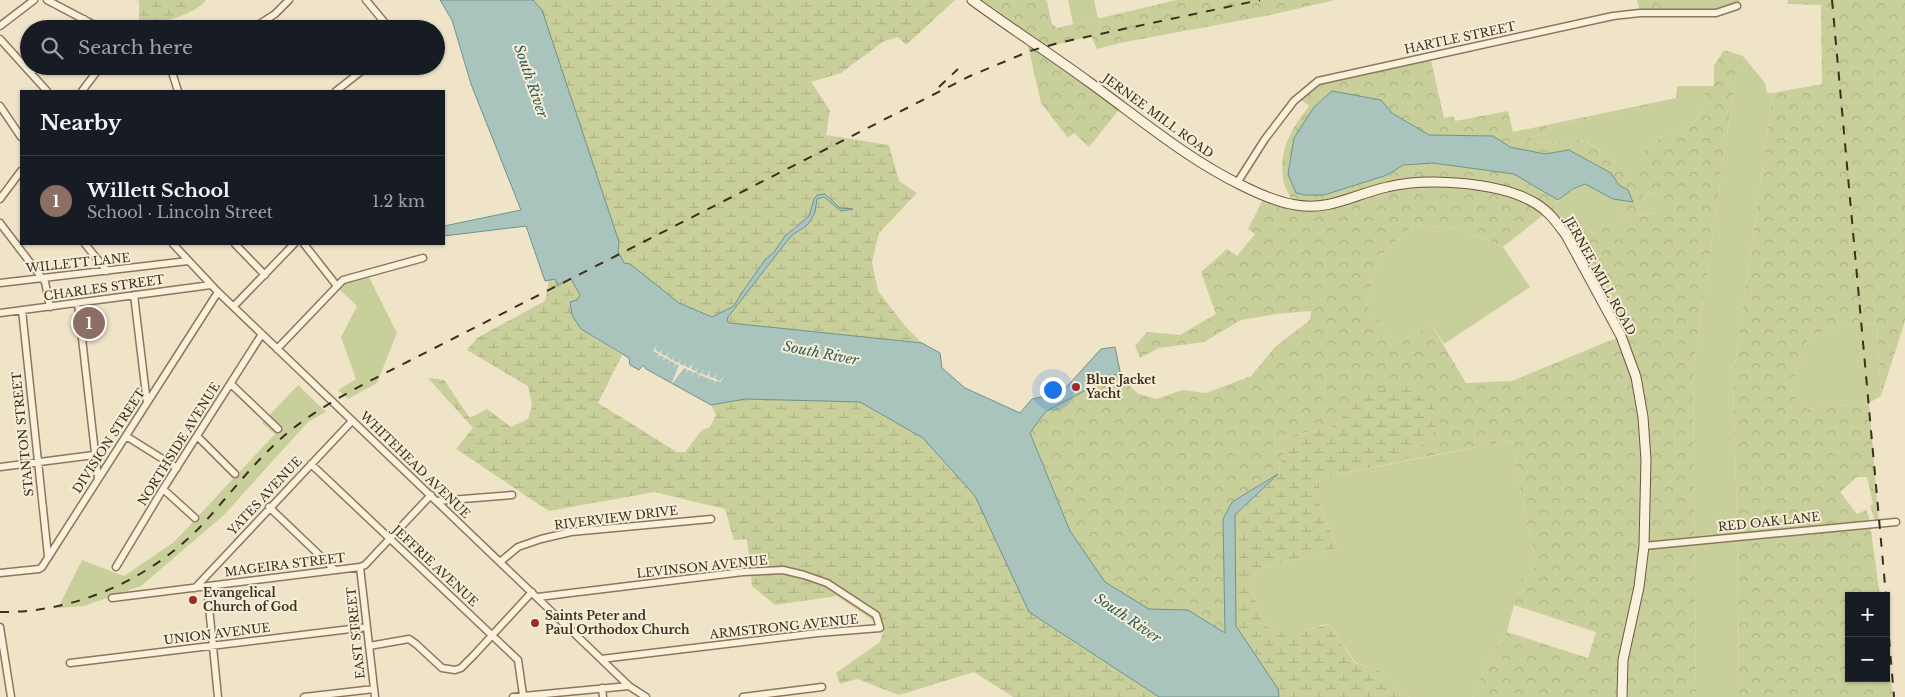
<!DOCTYPE html>
<meta charset="utf-8">
<style>
:root{--surface:#171b24;--page:#242831;--text:#f1f3f6;--muted:#9ea1a6;--line:#363941;--accent:#7c3aed}
body{margin:0;font-family:"Libre Baskerville",serif;background:var(--page);color:var(--text)}
.controls{position:absolute;right:15px;bottom:15px;display:grid;overflow:hidden;border-radius:0px;box-shadow:0 1px 4px #0004}
.controls button{width:45px;height:45px;display:grid;place-items:center;padding:0;border:0;border-bottom:1px solid var(--line);background:var(--surface);color:var(--text);font:25px sans-serif}
.you{position:absolute;left:1052px;top:389px;width:18px;height:18px;margin:-12px;border:4px solid #fff;border-radius:50%;background:#1a73e8;box-shadow:0 0 0 8px #1a73e833}
.badge{display:grid;place-items:center;width:32px;height:32px;border-radius:50%;background:var(--accent);color:#fff;font-size:16px;font-weight:700}
.pin{position:absolute;translate:-50% -50%;border:2px solid #fff;box-shadow:0 1px 5px #0006}
.list{margin:0;padding:0;list-style:none}
h2{display:flex;justify-content:space-between;align-items:center;height:65px;margin:0;padding:0 20px;font-size:21px}
h2 small{font-size:16px;font-weight:400;color:var(--muted)}
.list li{display:grid;grid-template-columns:32px 1fr auto;gap:15px;align-items:center;box-sizing:border-box;height:90px;padding:0 20px;border-top:1px solid var(--line)}
.list b{display:block;font-size:19px;white-space:nowrap}
.list p{margin:0;font-size:16px;white-space:nowrap;color:var(--muted)}
.list em{font-size:16px;font-style:normal;color:var(--muted)}
.icon{flex:none;width:28px;height:28px;fill:none;stroke:currentColor;stroke-width:2;stroke-linecap:round;stroke-linejoin:round}
.map{position:relative;flex:none;width:1905px;height:697px;overflow:hidden}
.search{position:absolute;background:var(--surface);box-shadow:0 1px 4px #0004;left:20px;top:20px;width:425px;height:55px;display:flex;align-items:center;gap:12px;box-sizing:border-box;padding:0 18px;border-radius:28px;color:var(--muted);font-size:19px}
.panel{position:absolute;background:var(--surface);box-shadow:0 1px 4px #0004;left:20px;top:90px;width:425px;height:155px;border-radius:0px}
.map>svg:first-child{display:block}
</style>
<div class="map">
<svg width="1905" height="697" viewBox="0 0 1905 697">
<defs>
<pattern id="forest-crowns" width="20" height="18" patternUnits="userSpaceOnUse" patternTransform="scale(1.25)"><rect width="20" height="18" fill="#c9cf9b"/><path d="M2 6a3 3 0 1 1 6 0M12 15a3 3 0 1 1 6 0" fill="none" stroke="#aeb285"/></pattern>
<pattern id="wetland-marsh" width="20" height="14" patternUnits="userSpaceOnUse" patternTransform="scale(1.25)"><rect width="20" height="14" fill="#c9cf9b"/><path d="M1 5h8M5 5V1M11 12h8M15 12V8" fill="none" stroke="#aeb285"/></pattern>
</defs>
<rect width="100%" height="100%" fill="#f0e4c8"/>
<path fill="#c9cf9b" d="M1068,0h26l4,19 -25,5z
M1677,0h63l-3,6 -21,7h-44v-10h5z
M1743,56l22,27 2,10h6l-40,287 4,136 2,181h-43l-3,-327 43,-297z
M1678,88h27v21l-15,18c-22,3 -47,18 -54,40l-9,3c-11,-8 -35,-29 -49,-31 -17,-1 -31,7 -47,2l-1,-4 17,-3 -1,-6 131,-28z
M1585,184l24,12 -4,4 11,7 3,8 7,2 1,3 -16,10 -3,-3 -17,4h-21l-17,-23c8,-12 19,-18 32,-24z
M1644,193l14,1 6,6 -5,13 -22,2z
M1414,225l46,3 43,19 27,40 -86,57 -13,-20 -33,20 -31,-39 11,-47z
M369,277l28,56 -20,50 -29,16 -10,-9 18,-11 -15,-42 16,-31 -17,-16 7,-8z
M1856,324l21,1 4,71 -12,7 -62,6 -17,-16 19,-58z
M298,385l28,27 -18,10 -84,93 -83,71 -57,20 -26,2 24,-48 42,16 50,-34 101,-108 -13,-11z
M1513,440l4,36 19,90 -22,39 -7,27 -16,23 -19,42h-63l-34,-29 -19,-5 -27,-39 -7,1 -31,11 -22,-6 -21,-46 12,-15 77,-21 -19,-49 2,-21z"/>
<path fill="url(#forest-crowns)" fill-rule="evenodd" d="M972,0h73l2,1 5,23 5,4 120,-28h158l-65,15 -150,28 -23,6 -6,-13 -48,12 79,58 -33,41 -15,-14 -6,5 -27,-35 -15,-66z
M1637,0h40v3l-5,1v9h-32z
M1788,0h117v321l-24,75 -4,-71 -21,-1 -47,11 -19,58 17,16 62,-6 10,120h-3l-6,-17 3,-2 -6,-27h-10l-17,15 17,22 9,-4 3,6 11,80h-31v82h37v-32l7,51h-154l-2,-181 -4,-136 40,-287 49,-9 -1,-79 -34,-1z
M1724,50l19,6 -7,17 -43,297 3,327h-224l19,-42 16,-23 81,26 8,-26 -82,-27 8,-26 14,-13 -19,-90 -4,-36 -109,21 37,-37 -101,-4 -10,8 -43,8 -9,38 -46,28 -9,18 2,114 -37,-24 -39,-1 -44,-27 -35,-51 -40,-98 15,-21 71,-38 5,2 16,17 19,6 26,-9 24,3 45,-17 24,-29 35,-27 1,-9 -35,3 -35,6 -37,22 -45,6 -19,10 -5,-12 12,-14 33,3 36,-21 -15,-42 26,-23 10,7 18,-22 -7,-5 17,-33 29,9c-3,-8 -10,-18 -11,-26 -4,-31 8,-49 26,-73l-10,-8 19,-17 112,-25 14,62 9,-2 2,5 53,-10 5,21 163,-34 1,-12h37v-20zM1678,88h27v21l-15,18c-22,3 -47,18 -55,40l-7,3c-11,-8 -38,-29 -50,-31 -17,-1 -31,7 -47,2v-4l16,-3 -1,-6 132,-28zM1381,100l11,13 37,22 64,1 17,11 35,7 24,-4 42,23 8,12 9,5 5,11 -20,-2 -4,-3 -4,4 1,6 9,1 4,8 7,2 1,3 -16,9 -3,-2 1,-6 -9,-4 -9,14h-21l-17,-23 5,-8 -44,-26 -81,-11 -30,2 -16,10 -63,20zM1644,193l14,1 5,6 -4,13 -22,2zM1547,212l74,124 -109,45 -46,2 -35,-59 -33,20 -31,-39 11,-47 36,-33 46,3 43,19z"/>
<path fill="url(#wetland-marsh)" d="M136,0h70c-13,16 -48,24 -67,26v-25z
M533,0h422l-49,45 -8,-8 -14,4 -43,32 -30,9 19,28 -4,25 63,10 10,36 18,12 -38,40 -7,29 6,29 27,35 17,17 -192,-20 -3,-2 1,-4 63,-81 15,-10 9,-14 2,-13 7,-2 17,14 9,-2h-10l-15,-15 -11,5 -5,17 -5,5 -11,7 -19,24 -9,8 -23,31 -8,15 -22,11 -33,-14 -49,-39 -6,-1 -6,-11 -76,-242z
M571,278l9,17 -8,20 9,14 41,26 -24,48 79,49h8l17,-22 8,-3 6,-12 -5,-10 34,-6 115,3 63,36 52,58 54,116 130,85h-146l-39,-25 -75,23 -42,-16 -17,5 -4,-11 44,-31 4,-14 -47,-32 -62,9 -23,-19 -5,-47 -13,1 -9,-31 -71,-17 -105,19 -93,-62 17,-21 -45,-50 16,2 26,38 17,-9 24,18 17,-8 4,-13 -4,-20 -61,-36 10,-12 68,-37 4,-21z
M1419,383l14,23 8,18 -37,37 -84,17 -2,22 19,48 -77,21 -12,15 21,46 22,5 38,-11 26,39 20,5 34,29h-130l-1,-8 -42,-63 -1,-111 43,-41 9,-38 43,-8 10,-8 25,-26z"/>
<path fill="#a9c4bc" stroke="#6f938a" d="M440,0h93l9,10 77,232 -1,10 6,11 6,1 49,39 33,14 22,-11 8,-14 23,-32 9,-8 11,-16 24,-20 5,-17 3,-4 8,-1 15,14 13,1 -12,2 -17,-14 -7,2 -2,13 -5,10 -4,4 -15,10 -63,81 -1,4 3,2 192,20 18,10 2,15 23,20 55,25 12,-14 29,-6 40,-44 14,-2 6,29 -5,-2 -71,38 -15,21 40,98 35,51 44,27 39,1 37,23 -2,-114 9,-17 46,-28 -43,41 1,111 42,63 1,8h-120l-130,-85 -54,-116 -52,-58 -63,-36 -115,-3 -34,6 -65,-36 -3,-4 -4,5 -9,-5 -1,-7 -48,-29 -9,-14 -2,-13 7,-2 3,-5 -9,-16 -13,6 -3,-6 -10,2 -19,-55 -82,10v-10l77,-16 -50,-126 -19,-64z
M1332,91l49,9 11,13 37,22 64,1 17,11 35,7 24,-4 42,23 8,12 9,5 5,12 -20,-3 -28,-15 -12,5 -15,11 -44,-26 -81,-11 -30,2 -16,10 -63,20h-20l-8,-2 -8,-19 6,-36 20,-31z"/>
<path fill="#f0e4c8" d="M657,344l-2,6 5,3 3,-5 -2,6 5,2 3,-5 -2,6 5,3 3,-6 -2,6 5,3 4,-5 -3,5 5,3 2,-6 -1,6 4,2 4,-5 -2,6 4,2 4,-5 -3,6 5,2 3,-6 -2,6 5,2 3,-6 -1,7 5,1 2,-5 -1,6 5,2 4,-6 -3,7 -5,-1 -2,4 1,-4 -4,-2 -2,4 1,-4 -5,-2 -2,4 2,-4 -5,-2 -2,4 1,-5 -5,-2 -3,5 2,-5 -5,-2 -2,4 1,-5 -3,-1 -13,17 8,-20 -3,-1 -3,4 2,-5 -4,-2 -4,4 3,-5 -5,-2 -3,4 2,-5 -4,-2 -3,4 2,-5 -6,-3z"/>
<g fill="none" stroke-linecap="round" stroke-linejoin="round">
<defs>
<path id="street" d="M47,0l55,29
M366,0l24,29
M0,26l34,-26
M75,29l9,-10
M252,29l23,-15 14,-14
M0,39l47,52
M170,66l8,25
M31,73l7,-7
M82,91l19,-25
M336,91l32,-25
M0,106l21,31
M1237,183l28,-44 29,-38 24,-20 295,-65 27,-3h76l21,-7
M0,199l21,-28
M0,223l45,59 5,25
M85,244l22,27
M173,244l45,48 383,367 28,27 17,11
M235,244l30,31
M304,244l33,42
M0,283l188,-22
M134,295l13,108
M78,303l20,176
M234,306l60,-62
M22,310l26,246
M0,313l211,-28
M277,349l66,-69 80,-22
M231,384l47,45
M126,436l51,32
M197,436l38,38
M311,464l207,196 5,35
M0,467l94,-12
M163,489l32,29
M437,501l75,-6
M269,507l66,63
M1644,546l252,-24
M500,562l18,-15 23,-8 30,-7 140,-13
M116,567l47,-78 99,-155
M360,567l15,130
M0,573l39,-4 3,-2 176,-275
M207,587l11,110
M195,588l157,-167
M538,597l205,-25 40,-2 21,5 23,8 49,32 4,13 -62,5 -217,26
M112,598l248,-31 5,-2 66,-70
M0,627l11,70
M369,646l40,-7 7,5 26,24 13,2 6,-2 13,-13 58,-63
M70,663l297,-36
M602,688l1,9
M304,697l70,-8
M513,697l116,-11
M743,697l79,-10"/>
<path id="secondary" d="M972,0c38,28 79,54 117,82 50,36 98,77 154,104 16,8 34,16 53,19 34,6 59,-11 91,-18 39,-10 113,-5 148,16 14,8 22,20 31,32l55,101 15,41 7,40 3,43 -2,86 -5,41 -16,73 -1,37"/>
</defs>
<use href="#street" stroke="#8d765c" stroke-width="9"/>
<use href="#secondary" stroke="#6f573f" stroke-width="11"/>
<use href="#street" stroke="#faf1dc" stroke-width="6"/>
<use href="#secondary" stroke="#faf1dc" stroke-width="9"/>
<path stroke="#3d2e20" stroke-width="2" stroke-dasharray="9 9" stroke-linecap="butt" d="M1832,0l54,596
M939,87l19,-18
M1886,602l8,95
M0,612c76,1 151,-33 203,-88 27,-30 52,-63 82,-89 37,-31 81,-52 124,-74l561,-285 60,-25 28,-8 202,-43"/>
</g>
<g fill="#9e2a2b" stroke="#f7eed8" stroke-width="2">
<circle cx="1076" cy="387" r="5"/>
<circle cx="193" cy="600" r="5"/>
<circle cx="535" cy="623" r="5"/>
</g>
<g text-anchor="middle" stroke-width="4" stroke-linejoin="round" paint-order="stroke">
<g font-size="12" fill="#3d2e20" stroke="#f7eed8">
<text transform="translate(1460 38) rotate(-12)" y="4">HARTLE STREET</text>
<text transform="translate(1158 116) rotate(36)" y="4">JERNEE MILL ROAD</text>
<text transform="translate(78 263) rotate(-6)" y="4">WILLETT LANE</text>
<text transform="translate(1600 276) rotate(61)" y="4">JERNEE MILL ROAD</text>
<text transform="translate(104 288) rotate(-8)" y="4">CHARLES STREET</text>
<text transform="translate(23 434) rotate(-96)" y="4">STANTON STREET</text>
<text transform="translate(109 441) rotate(-57)" y="4">DIVISION STREET</text>
<text transform="translate(179 444) rotate(-58)" y="4">NORTHSIDE AVENUE</text>
<text transform="translate(415 465) rotate(44)" y="4">WHITEHEAD AVENUE</text>
<text transform="translate(265 496) rotate(-47)" y="4">YATES AVENUE</text>
<text transform="translate(616 518) rotate(-7)" y="4">RIVERVIEW DRIVE</text>
<text transform="translate(1769 522) rotate(-6)" y="4">RED OAK LANE</text>
<text transform="translate(285 565) rotate(-7)" y="4">MAGEIRA STREET</text>
<text transform="translate(435 566) rotate(43)" y="4">JEFFRIE AVENUE</text>
<text transform="translate(702 567) rotate(-6)" y="4">LEVINSON AVENUE</text>
<text transform="translate(784 627) rotate(-6)" y="4">ARMSTRONG AVENUE</text>
<text transform="translate(356 633) rotate(-96)" y="4">EAST STREET</text>
<text transform="translate(217 634) rotate(-7)" y="4">UNION AVENUE</text>
</g>
<g font-size="12" font-weight="bold" fill="#3d2e20" stroke="#f7eed8" text-anchor="start">
<text x="1086" y="384">Blue Jacket<tspan x="1086" dy="14">Yacht</tspan></text>
<text x="203" y="597">Evangelical<tspan x="203" dy="14">Church of God</tspan></text>
<text x="545" y="620">Saints Peter and<tspan x="545" dy="14">Paul Orthodox Church</tspan></text>
</g>
<g font-size="14" font-style="italic" fill="#2f5d5a" stroke="#f7eed8">
<text transform="translate(531 81) rotate(71)" y="5">South River</text>
<text transform="translate(821 353) rotate(11)" y="5">South River</text>
<text transform="translate(1128 618) rotate(34)" y="5">South River</text>
</g>
</g>
</svg>
<div class="controls">
<button>+</button>
<button>−</button>
</div>
<div class="you"></div>
<div class="pin badge" style="left:89px;top:323px;background:#8d6e63">1</div>
<div class="search"><svg class="icon" aria-label="search" viewBox="0 0 24 24"><circle cx="10" cy="10" r="6"/><path d="M15 15l6 6"/></svg>Search here</div>
<section class="panel">
<h2>Nearby<small></small></h2>
<ul class="list">
<li><span class="badge" style="background:#8d6e63">1</span><div><b>Willett School</b><p>School · Lincoln Street</p></div><em>1.2 km</em></li>
</ul>
</section>
</div>
